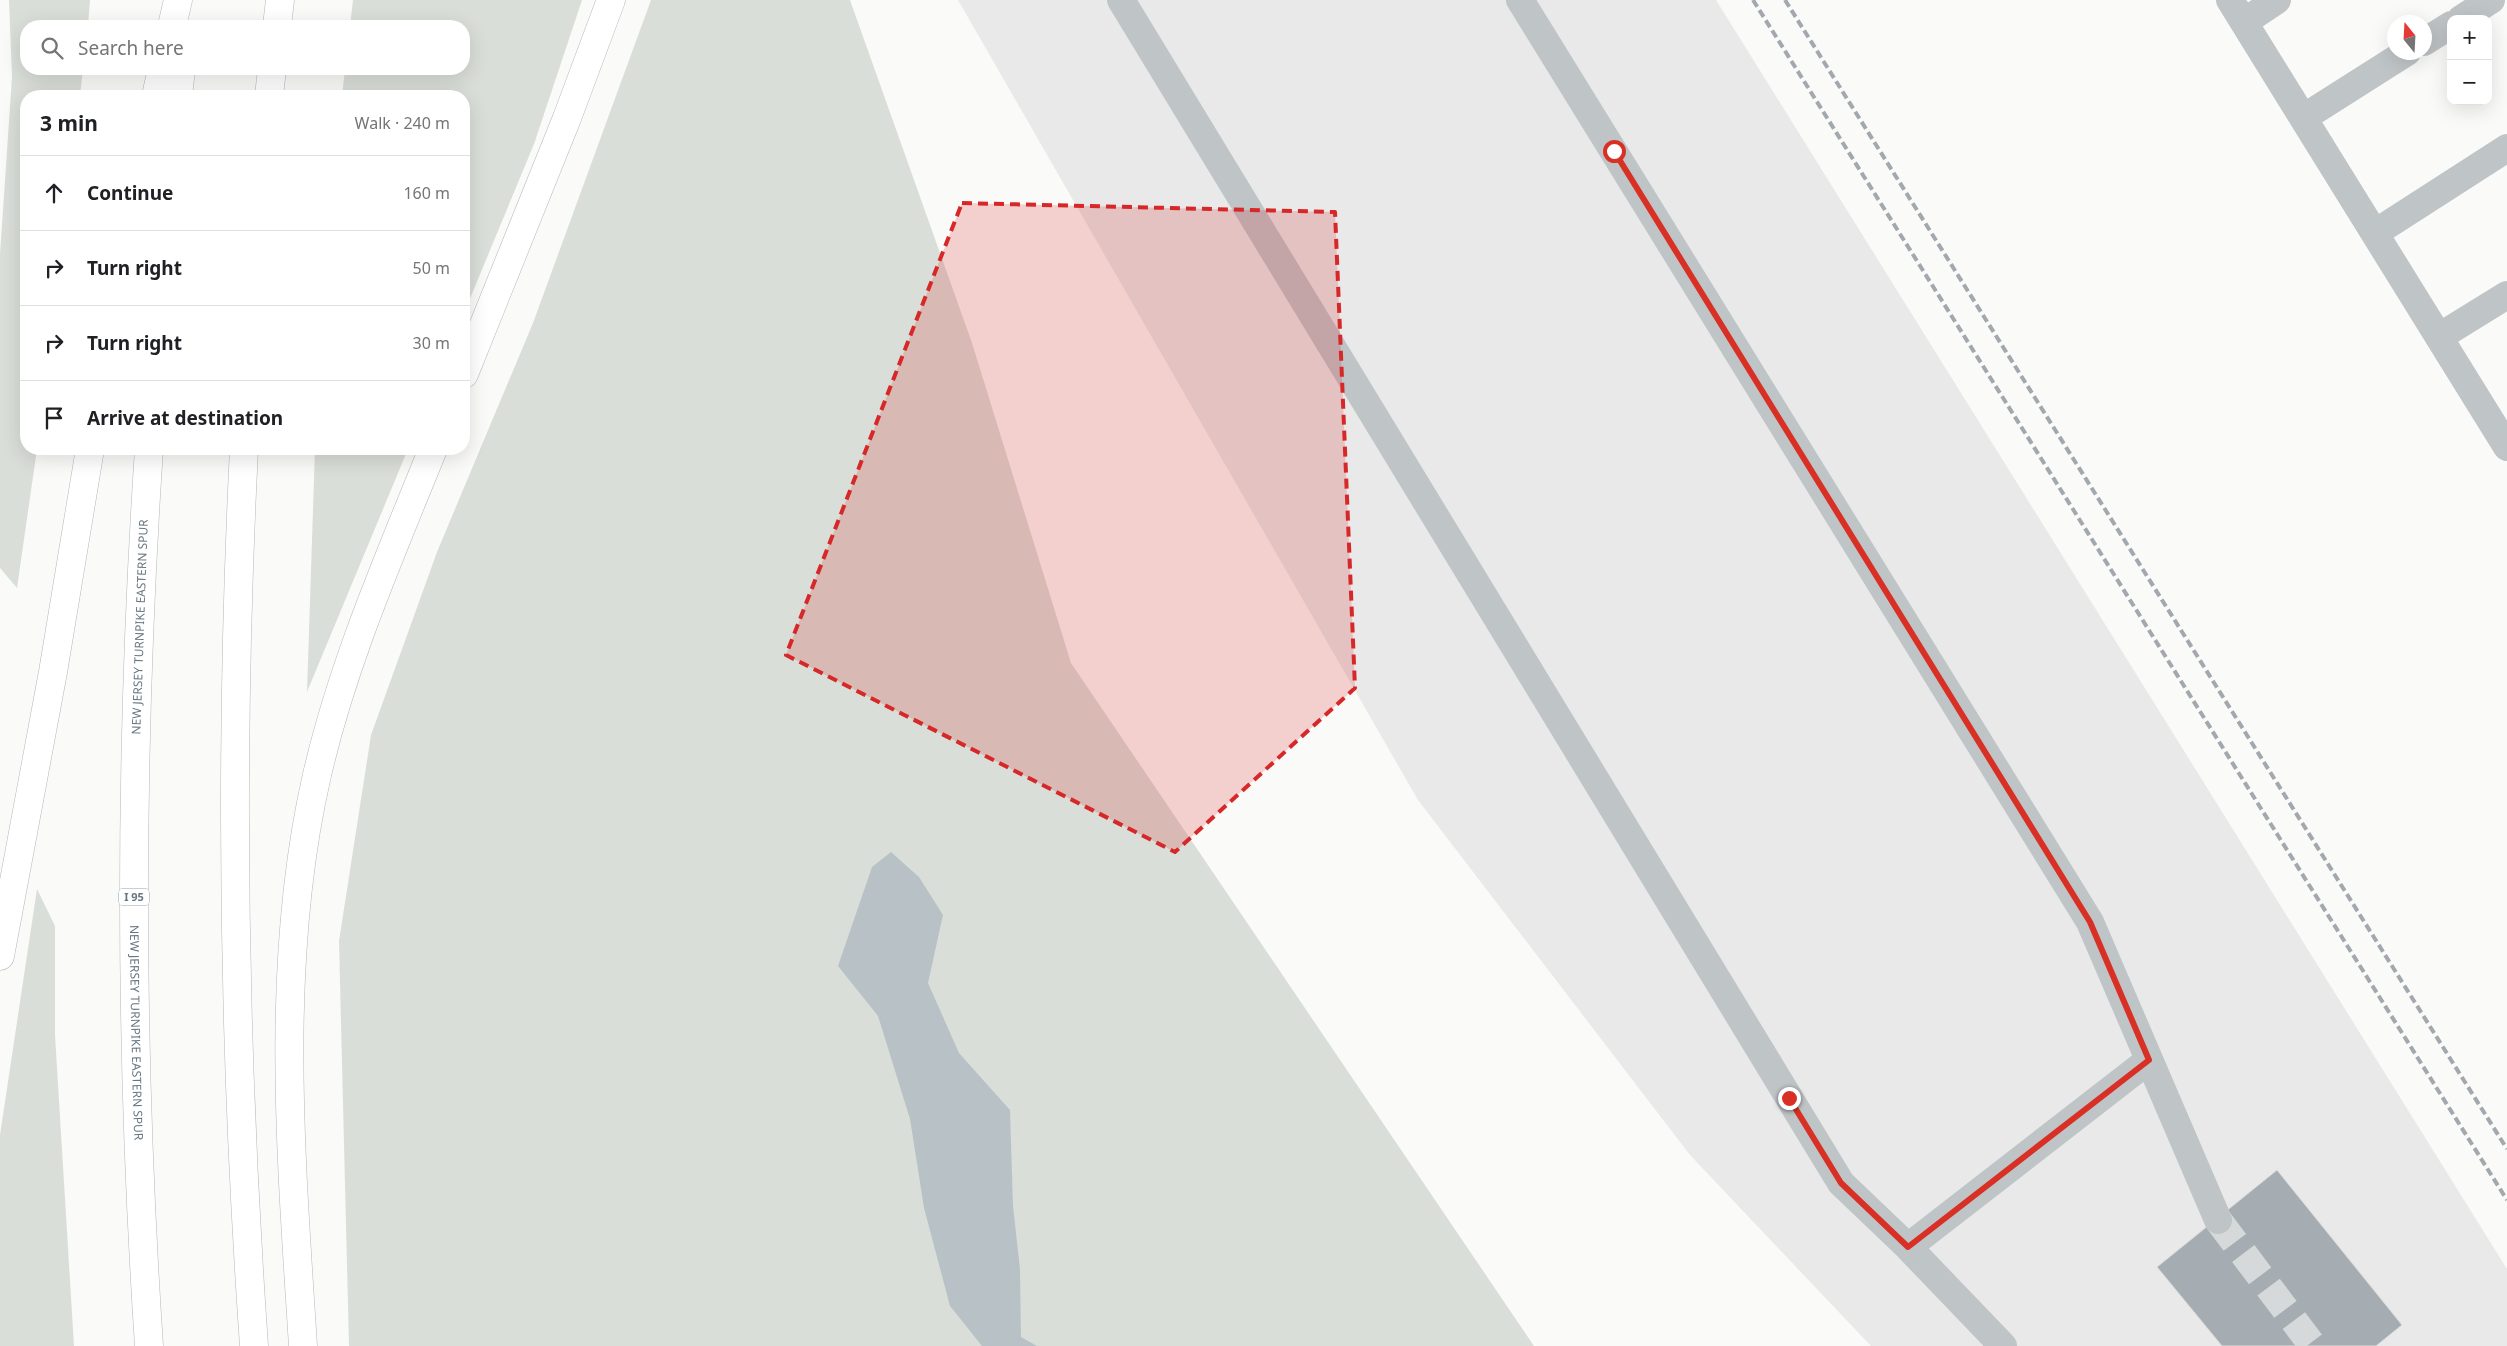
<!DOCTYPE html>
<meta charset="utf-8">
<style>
:root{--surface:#fff;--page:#f6f6f6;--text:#202124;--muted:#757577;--line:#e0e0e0}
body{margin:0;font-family:"Noto Sans",sans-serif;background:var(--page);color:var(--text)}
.controls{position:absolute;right:15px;top:15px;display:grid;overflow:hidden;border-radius:10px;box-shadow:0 5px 20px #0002}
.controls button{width:45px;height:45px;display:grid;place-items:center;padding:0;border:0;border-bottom:1px solid var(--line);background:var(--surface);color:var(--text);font:25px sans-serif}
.compass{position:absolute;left:2387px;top:15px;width:45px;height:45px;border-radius:50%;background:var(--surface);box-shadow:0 5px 20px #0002;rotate:342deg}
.stop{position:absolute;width:15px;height:15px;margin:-11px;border:4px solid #d93025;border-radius:50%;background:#fff}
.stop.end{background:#d93025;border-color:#fff;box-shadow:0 1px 5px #0008}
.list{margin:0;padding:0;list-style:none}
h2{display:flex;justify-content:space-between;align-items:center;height:65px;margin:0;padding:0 20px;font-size:21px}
h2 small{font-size:16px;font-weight:400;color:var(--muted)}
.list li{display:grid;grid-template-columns:32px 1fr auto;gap:15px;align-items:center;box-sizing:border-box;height:75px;padding:0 20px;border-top:1px solid var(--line)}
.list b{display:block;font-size:19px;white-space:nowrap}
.list em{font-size:16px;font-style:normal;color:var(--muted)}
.icon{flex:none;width:28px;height:28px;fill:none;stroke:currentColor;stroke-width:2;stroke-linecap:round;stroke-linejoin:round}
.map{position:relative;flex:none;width:2507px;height:1346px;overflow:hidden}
.search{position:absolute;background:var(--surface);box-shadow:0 5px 20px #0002;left:20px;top:20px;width:450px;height:55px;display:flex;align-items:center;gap:12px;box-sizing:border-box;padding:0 18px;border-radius:20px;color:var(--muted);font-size:19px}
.panel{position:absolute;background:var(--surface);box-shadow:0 5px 20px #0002;left:20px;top:90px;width:450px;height:365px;border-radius:20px}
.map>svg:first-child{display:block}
</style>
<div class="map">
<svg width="2507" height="1346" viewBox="0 0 2507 1346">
<rect width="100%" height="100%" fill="#fafaf8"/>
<path fill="#e8e9e8" d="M958,0h758l791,1269v77h-636l-181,-191 -272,-355z"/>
<path fill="#daded8" d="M9,0h81l-2,26h-62v43h57l-3,27h-54v353h11l-20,139 -17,-20v-314l12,-177z
M353,0h229l-48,144 -70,169v-217h-122l3,-27h119v-43h-114z
M651,0h199l122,343 99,320 463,683h-1185l-10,-405 32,-206 66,-183 96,-229z
M315,449h93l-101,243z
M37,889l18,37v109l19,311h-74v-211z"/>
<path fill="#b8c2c6" d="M891,852l28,25 24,38 -15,68 31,70 51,57 3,96 7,63 1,68 16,9h-55l-32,-40 -26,-98 -14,-89 -32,-103 -40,-50 34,-99z"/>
<path fill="#a5adb2" stroke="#dcdcda" d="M2277,1170l125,155 -26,21h-154l-65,-79z"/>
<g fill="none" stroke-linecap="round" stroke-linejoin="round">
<path stroke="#d5d9da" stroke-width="28" stroke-dasharray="28 14" stroke-linecap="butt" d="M2218,1220l95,126"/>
<defs>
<g id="highway">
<path d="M172,26l6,-26"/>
<path d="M277,26l3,-26"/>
<path d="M156,96l6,-27"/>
<path d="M178,96l3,-27"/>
<path d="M269,96l3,-27"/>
<path d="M464,374l103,-256 44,-118"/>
<path id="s1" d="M149,449c-20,299 -20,598 0,897"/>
<path d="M244,449c-15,298 -11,599 10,897"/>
<path d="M0,956l53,-284 37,-223"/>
<path d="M303,1346c-12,-189 -29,-384 14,-571 26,-113 73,-219 116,-326"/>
</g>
</defs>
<use href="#highway" stroke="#b3b7bb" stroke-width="29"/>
<path stroke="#bfc4c7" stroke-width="28" d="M1121,0l720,1183 67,64 95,99
M1520,0l570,922 128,298
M2230,0l277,447
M2461,19l30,-19
M2244,22l33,-22
M2424,42l27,-17
M2303,118l104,-66
M2375,233l132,-85
M2439,337l68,-42
M1908,1247l241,-187"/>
<use href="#highway" stroke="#fff" stroke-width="28"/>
<path stroke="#a2a8ad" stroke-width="4" stroke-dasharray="8 4" stroke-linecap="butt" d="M1753,0l754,1200
M1785,0l722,1149"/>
</g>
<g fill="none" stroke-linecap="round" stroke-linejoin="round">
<path stroke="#d93025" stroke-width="6" d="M1614,151l476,771 59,138 -241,187 -67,-64 -52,-85"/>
</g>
<path fill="#d62828" fill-opacity="0.2" stroke="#d62828" stroke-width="4" stroke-dasharray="10 6" stroke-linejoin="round" d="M962,203l373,9 20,476 -180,164 -389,-197z"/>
<g text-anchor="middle" stroke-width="5" stroke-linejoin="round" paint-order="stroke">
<rect fill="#fff" stroke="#959fa6" stroke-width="1" x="119" y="888.5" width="30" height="17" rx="4"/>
<g font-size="11" font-weight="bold" fill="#677680">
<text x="134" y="901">I 95</text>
</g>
<g font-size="12" fill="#677680" stroke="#fff">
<text transform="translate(140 627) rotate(-88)" y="4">NEW JERSEY TURNPIKE EASTERN SPUR</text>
<text dy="4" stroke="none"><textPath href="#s1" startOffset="584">NEW JERSEY TURNPIKE EASTERN SPUR</textPath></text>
</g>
</g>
</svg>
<div class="controls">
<button>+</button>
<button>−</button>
</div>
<svg class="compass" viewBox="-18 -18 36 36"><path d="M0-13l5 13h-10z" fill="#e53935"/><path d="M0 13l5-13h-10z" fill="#757577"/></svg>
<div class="stop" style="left:1614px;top:151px"></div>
<div class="stop end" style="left:1789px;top:1098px"></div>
<div class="search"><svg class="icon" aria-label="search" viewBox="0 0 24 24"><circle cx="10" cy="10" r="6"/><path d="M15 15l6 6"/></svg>Search here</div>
<section class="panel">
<h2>3 min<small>Walk · 240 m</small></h2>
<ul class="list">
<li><svg class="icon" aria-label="ahead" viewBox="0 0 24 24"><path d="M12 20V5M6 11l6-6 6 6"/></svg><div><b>Continue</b></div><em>160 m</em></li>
<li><svg class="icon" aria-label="right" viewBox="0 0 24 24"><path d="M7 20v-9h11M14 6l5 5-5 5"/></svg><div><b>Turn right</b></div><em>50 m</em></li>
<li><svg class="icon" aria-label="right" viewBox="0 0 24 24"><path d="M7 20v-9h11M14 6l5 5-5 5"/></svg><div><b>Turn right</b></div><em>30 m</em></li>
<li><svg class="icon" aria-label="arrive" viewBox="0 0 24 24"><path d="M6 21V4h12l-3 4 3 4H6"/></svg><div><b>Arrive at destination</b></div></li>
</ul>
</section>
</div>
